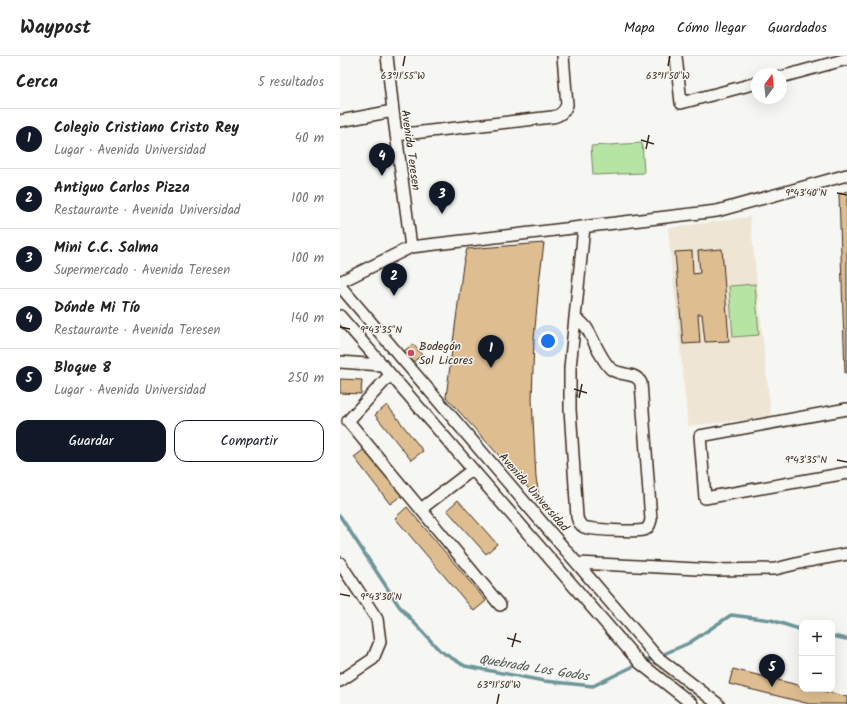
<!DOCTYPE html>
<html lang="es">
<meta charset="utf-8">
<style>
:root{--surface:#fff;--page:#f6f6f6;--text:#222;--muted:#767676;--line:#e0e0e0;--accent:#111827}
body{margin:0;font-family:Kalam,sans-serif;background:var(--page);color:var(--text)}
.controls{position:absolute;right:12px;bottom:12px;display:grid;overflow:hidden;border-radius:8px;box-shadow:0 4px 16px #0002}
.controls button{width:36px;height:36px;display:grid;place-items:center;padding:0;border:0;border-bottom:1px solid var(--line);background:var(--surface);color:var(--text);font:20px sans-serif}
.compass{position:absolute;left:411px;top:12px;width:36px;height:36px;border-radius:50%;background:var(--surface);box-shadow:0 4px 16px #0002;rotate:15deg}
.you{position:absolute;left:208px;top:285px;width:14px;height:14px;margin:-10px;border:3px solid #fff;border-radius:50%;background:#1a73e8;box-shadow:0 0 0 6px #1a73e833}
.badge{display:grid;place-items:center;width:26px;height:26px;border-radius:50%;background:var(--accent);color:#fff;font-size:13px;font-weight:700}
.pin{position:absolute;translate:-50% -33px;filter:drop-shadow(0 1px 2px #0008)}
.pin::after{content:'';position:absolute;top:21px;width:14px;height:12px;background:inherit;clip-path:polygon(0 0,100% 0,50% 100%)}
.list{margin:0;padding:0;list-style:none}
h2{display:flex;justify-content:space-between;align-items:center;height:52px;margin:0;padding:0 16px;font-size:17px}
h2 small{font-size:13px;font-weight:400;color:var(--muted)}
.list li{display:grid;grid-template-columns:26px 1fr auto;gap:12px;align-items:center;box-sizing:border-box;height:60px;padding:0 16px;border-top:1px solid var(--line)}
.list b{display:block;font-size:15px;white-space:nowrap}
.list p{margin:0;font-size:13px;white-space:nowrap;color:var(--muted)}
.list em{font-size:13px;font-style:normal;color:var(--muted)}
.actions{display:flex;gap:8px;padding:12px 16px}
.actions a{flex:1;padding:9px 0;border:1px solid var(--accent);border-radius:12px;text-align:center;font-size:14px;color:var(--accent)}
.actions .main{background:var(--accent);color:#fff}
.map{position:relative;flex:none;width:507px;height:648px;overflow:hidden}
header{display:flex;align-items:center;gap:24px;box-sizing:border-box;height:56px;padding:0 20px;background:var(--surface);border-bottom:1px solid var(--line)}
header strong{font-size:19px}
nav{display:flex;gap:22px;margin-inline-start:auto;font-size:14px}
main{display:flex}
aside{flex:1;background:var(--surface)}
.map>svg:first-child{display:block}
</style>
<header>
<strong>Waypost</strong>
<nav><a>Mapa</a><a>Cómo llegar</a><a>Guardados</a></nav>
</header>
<main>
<aside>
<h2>Cerca<small>5 resultados</small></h2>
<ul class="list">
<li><span class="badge">1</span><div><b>Colegio Cristiano Cristo Rey</b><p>Lugar · Avenida Universidad</p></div><em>40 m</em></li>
<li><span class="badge">2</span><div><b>Antiguo Carlos Pizza</b><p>Restaurante · Avenida Universidad</p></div><em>100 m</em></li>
<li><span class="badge">3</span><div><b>Mini C.C. Salma</b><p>Supermercado · Avenida Teresen</p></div><em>100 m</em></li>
<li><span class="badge">4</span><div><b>Dónde Mi Tío</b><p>Restaurante · Avenida Teresen</p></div><em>140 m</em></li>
<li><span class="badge">5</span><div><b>Bloque 8</b><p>Lugar · Avenida Universidad</p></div><em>250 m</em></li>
</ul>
<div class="actions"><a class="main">Guardar</a><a>Compartir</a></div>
</aside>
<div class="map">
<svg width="507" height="648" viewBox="0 0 507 648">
<rect width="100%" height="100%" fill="#f6f6f2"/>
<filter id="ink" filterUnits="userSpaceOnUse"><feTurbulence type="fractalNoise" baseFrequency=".025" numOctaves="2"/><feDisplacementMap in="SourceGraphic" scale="8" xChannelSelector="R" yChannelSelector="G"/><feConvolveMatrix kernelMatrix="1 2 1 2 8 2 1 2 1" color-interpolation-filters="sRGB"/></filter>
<g filter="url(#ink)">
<path fill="#efe5d5" d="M410,161l21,200 -83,9 -20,-198z"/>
<path fill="#b6e4a3" stroke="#788760" d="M302,87l2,30 -51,2 -2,-29z
M415,228l4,51 -26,2 -4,-51z"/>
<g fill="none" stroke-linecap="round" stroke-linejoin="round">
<path stroke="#6d959a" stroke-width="3.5" d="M0,460l59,90 41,45 25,15 79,15 49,5 45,-22
M492,580l15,3
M303,606l14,-5 32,-14 42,-28 40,5 31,10"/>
</g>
<path fill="#debe91" stroke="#3b2a1e" d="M507,135v181l-2,1 -6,-179z
M204,187l-5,40 -5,56 -2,60 4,79 4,23 -94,-104 17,-132 4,-16z
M382,193l7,92 -24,1 -3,-28h-4l2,29 -17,1 -8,-92 17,-1 1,23 7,-1 -2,-22z
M73,288l9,11 -9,7 -9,-11z
M0,323l22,1 -1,14 -21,-1z
M47,349l36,46 -12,9 -36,-45z
M26,392l36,47 -12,9 -36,-47z
M118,444l39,44 -11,10 -39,-44z
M67,451l79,94 -12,10 -79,-93z
M393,613l69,17v3h13l32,8v7h-37l-81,-20z"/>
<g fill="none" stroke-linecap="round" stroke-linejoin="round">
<defs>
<path id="minor" d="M47,0l6,55 18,136
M336,0l5,47 76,-20
M441,21l66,-18
M0,65l53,-10
M56,79l156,-18c8,-1 12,-5 15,-12l-4,-49
M0,226l71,-35 306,-36 130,-36
M0,230l317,371 61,47
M0,260l300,347 52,41
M235,264c3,1 6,1 8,4 3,2 5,6 7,10 5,10 13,28 21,35 11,8 24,2 30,14l10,137c-1,4 -3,9 -7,10 -8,2 -52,0 -60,-3 -4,-2 -6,-5 -7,-10l-7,-108v-41l14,-141
M0,306l41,3
M50,319l-42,46 152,184
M507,353l-147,27 5,62 142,-25
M81,453l51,-39
M0,507l37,56 3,23 -7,17 -33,22
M238,507l139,7 58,-1 33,-8 39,-7"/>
</defs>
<use href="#minor" stroke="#3b2a1e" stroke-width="14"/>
<use href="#minor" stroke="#f6f6f2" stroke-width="11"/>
</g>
</g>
<path fill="none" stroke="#3b2a1e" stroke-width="1.5" d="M63,10l2,-10M328,10l2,-10M301,84l13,4M306,93l3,-14M497,137l10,2M0,271l10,2M234,333l13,4M239,342l3,-14M497,404l10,2M0,538l10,2M167,582l14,4M172,591l4,-14M157,648l2,-10"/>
<circle fill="#d1495b" stroke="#f6f6f2" stroke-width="1.5" cx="71" cy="297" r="4"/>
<g text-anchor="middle" stroke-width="3" stroke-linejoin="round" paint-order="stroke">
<g font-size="12" fill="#3b2a1e" stroke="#f6f6f2">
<text transform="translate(71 94) rotate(82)" y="4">Avenida Teresen</text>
<text transform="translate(194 436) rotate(49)" y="4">Avenida Universidad</text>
</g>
<g font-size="12" fill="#3b2a1e" stroke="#f6f6f2" text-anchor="start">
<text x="79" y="294">Bodegón<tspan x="79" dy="14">Sol Licores</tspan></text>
</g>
<g font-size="13" font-style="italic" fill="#505752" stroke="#f6f6f2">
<text transform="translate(194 611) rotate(9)" y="5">Quebrada Los Godos</text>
</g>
</g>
<g font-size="10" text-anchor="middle" fill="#3b2a1e" stroke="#f6f6f2" stroke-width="3" stroke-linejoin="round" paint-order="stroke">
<text x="63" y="23">63°11'55"W</text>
<text x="328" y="23">63°11'50"W</text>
<text x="466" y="140">9°43'40"N</text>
<text x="41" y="277">9°43'35"N</text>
<text x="466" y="407">9°43'35"N</text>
<text x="41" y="544">9°43'30"N</text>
<text x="159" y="632">63°11'50"W</text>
</g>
</svg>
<div class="controls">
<button>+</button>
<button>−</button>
</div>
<svg class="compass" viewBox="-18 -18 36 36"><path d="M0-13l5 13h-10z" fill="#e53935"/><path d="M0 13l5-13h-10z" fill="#767676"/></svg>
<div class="you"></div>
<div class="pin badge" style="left:151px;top:312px">1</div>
<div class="pin badge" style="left:54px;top:240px">2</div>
<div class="pin badge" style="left:102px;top:158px">3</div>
<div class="pin badge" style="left:42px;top:120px">4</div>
<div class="pin badge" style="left:432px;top:631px">5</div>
</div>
</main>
